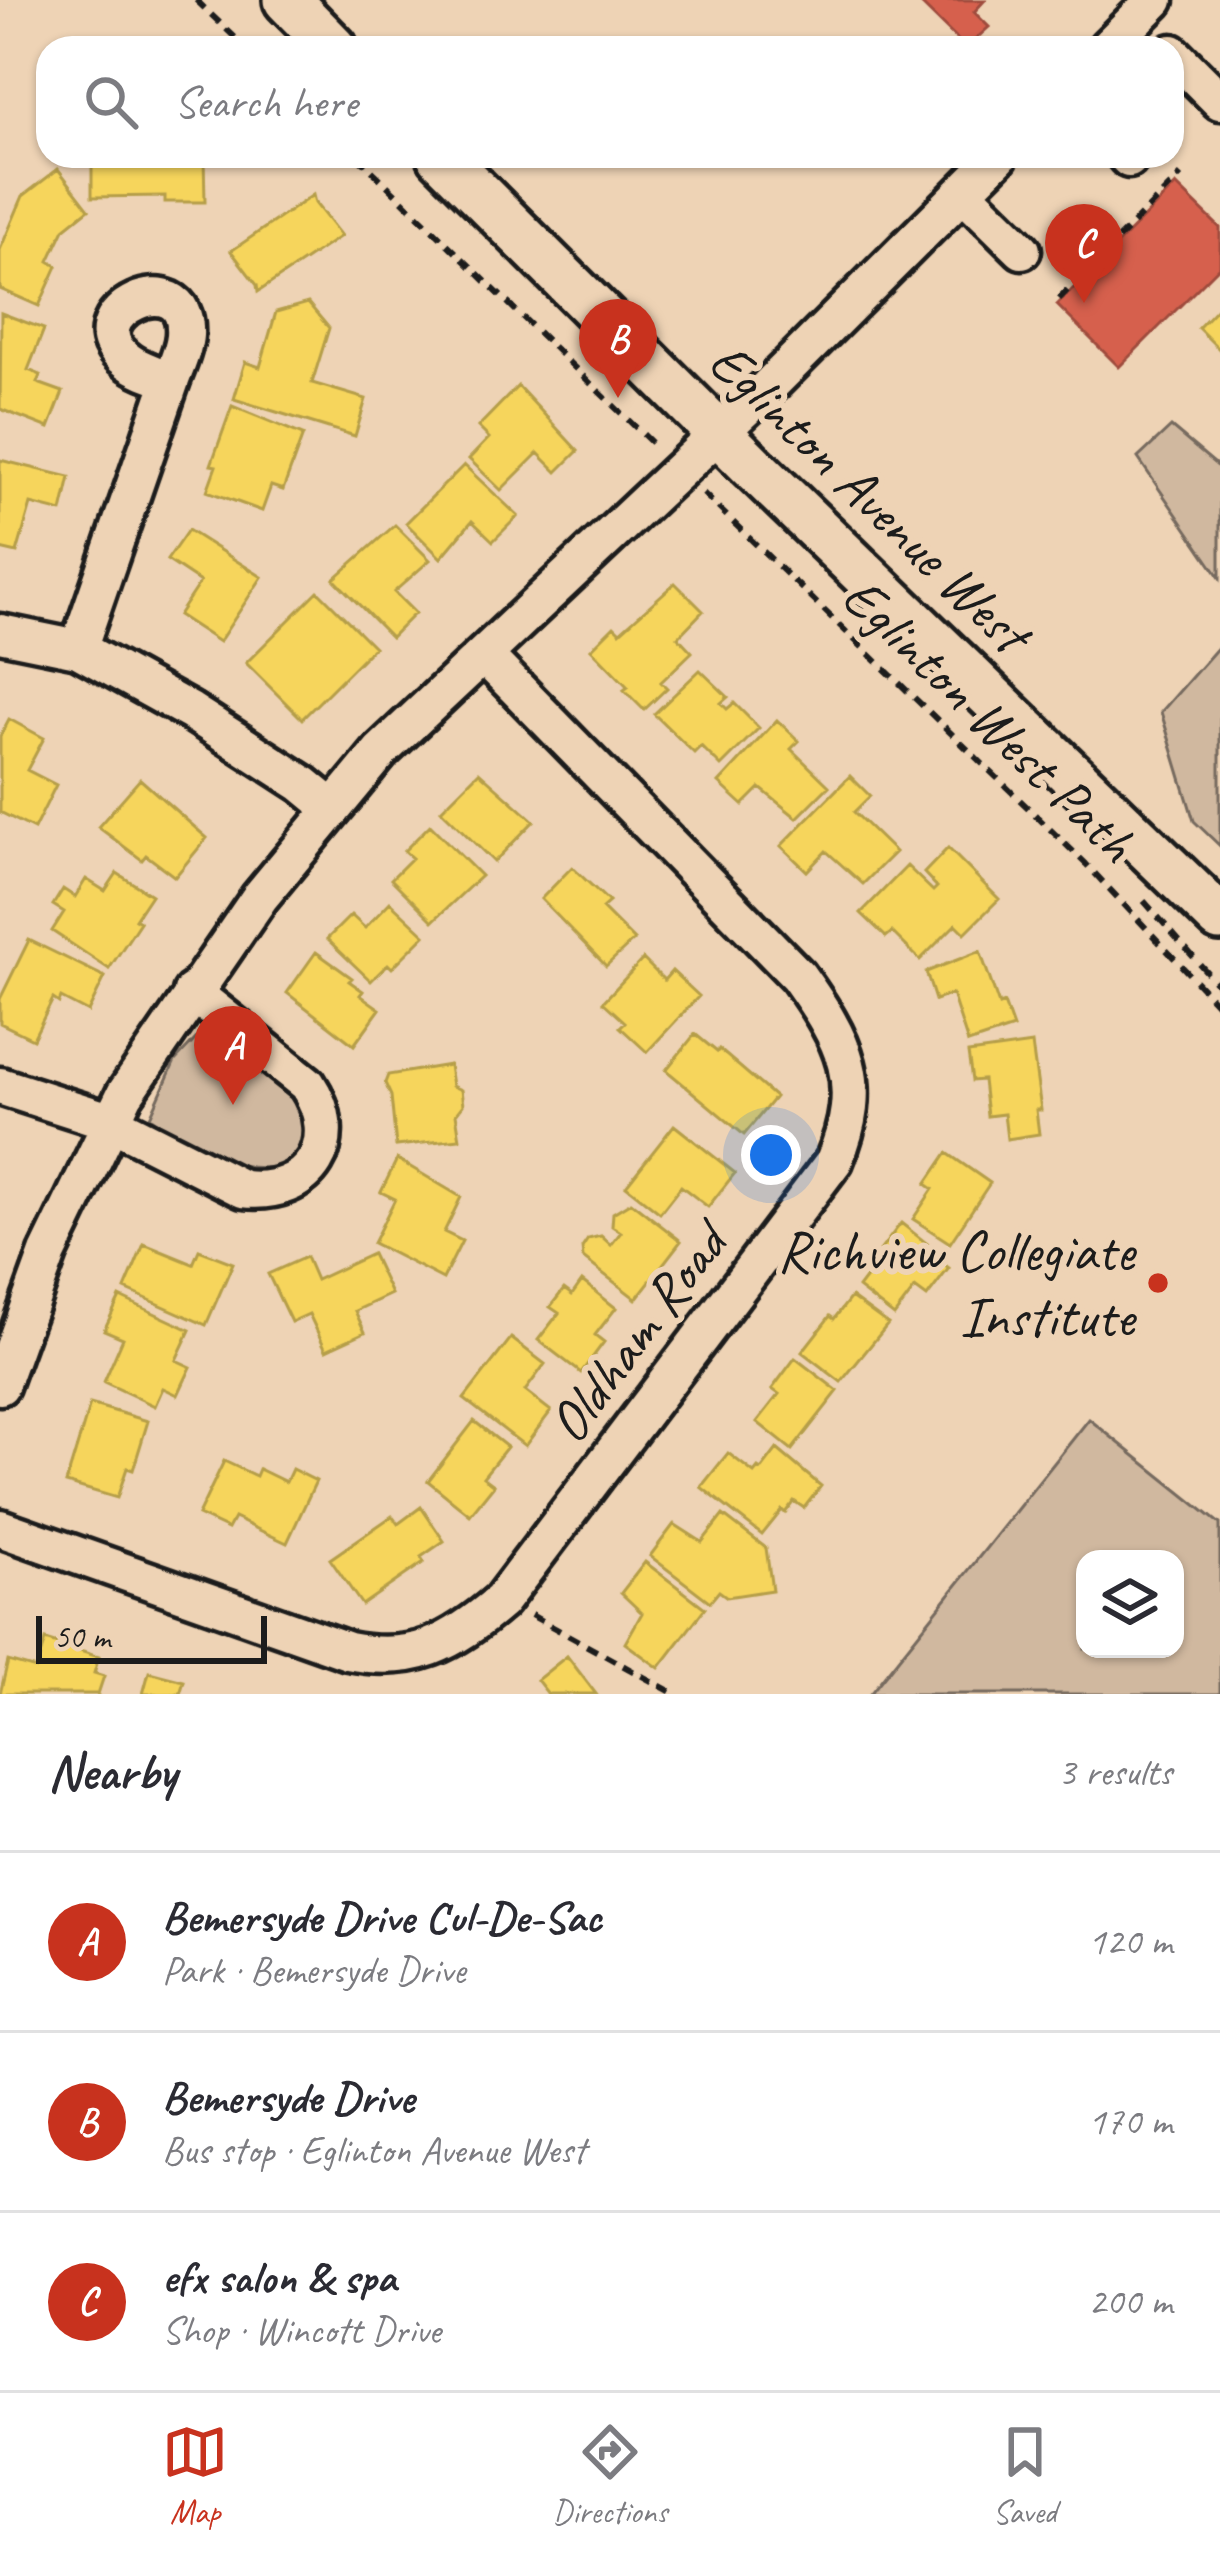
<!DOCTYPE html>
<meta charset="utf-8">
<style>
:root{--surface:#fff;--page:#f7f7f7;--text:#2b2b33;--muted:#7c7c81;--line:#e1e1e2;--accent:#c8321e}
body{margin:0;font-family:Caveat,sans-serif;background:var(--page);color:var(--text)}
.controls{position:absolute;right:36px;bottom:36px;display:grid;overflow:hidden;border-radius:24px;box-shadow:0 3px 9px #0004}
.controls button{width:108px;height:108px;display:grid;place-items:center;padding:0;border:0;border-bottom:3px solid var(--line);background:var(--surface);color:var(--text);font:60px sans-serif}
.scale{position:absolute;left:36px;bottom:30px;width:231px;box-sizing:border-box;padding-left:12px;border:6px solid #1c1c1c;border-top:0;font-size:33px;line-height:42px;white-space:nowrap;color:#1c1c1c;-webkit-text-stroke:9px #eed3b5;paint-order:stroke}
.you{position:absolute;left:771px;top:1155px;width:42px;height:42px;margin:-30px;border:9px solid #fff;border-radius:50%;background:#1a73e8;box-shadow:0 0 0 18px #1a73e833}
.badge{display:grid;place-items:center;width:78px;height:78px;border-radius:50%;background:var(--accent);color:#fff;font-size:39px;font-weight:700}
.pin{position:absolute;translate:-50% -99px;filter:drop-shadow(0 3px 6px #0008)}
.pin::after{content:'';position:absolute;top:63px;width:42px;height:36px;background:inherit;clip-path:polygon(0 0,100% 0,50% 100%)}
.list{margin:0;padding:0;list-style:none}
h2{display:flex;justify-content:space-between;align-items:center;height:156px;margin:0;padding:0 48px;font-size:51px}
h2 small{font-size:39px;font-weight:400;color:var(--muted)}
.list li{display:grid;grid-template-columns:78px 1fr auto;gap:36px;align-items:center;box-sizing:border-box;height:180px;padding:0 48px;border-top:3px solid var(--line)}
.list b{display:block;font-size:45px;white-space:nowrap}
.list p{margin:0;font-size:39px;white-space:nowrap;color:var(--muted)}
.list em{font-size:39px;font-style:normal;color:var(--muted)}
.icon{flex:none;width:66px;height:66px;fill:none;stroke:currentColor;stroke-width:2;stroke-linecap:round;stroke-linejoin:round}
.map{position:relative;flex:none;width:1220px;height:1694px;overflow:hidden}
.search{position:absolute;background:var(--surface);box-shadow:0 3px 9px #0004;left:36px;right:36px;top:36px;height:132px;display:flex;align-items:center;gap:30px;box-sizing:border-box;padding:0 42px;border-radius:36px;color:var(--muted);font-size:45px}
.sheet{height:696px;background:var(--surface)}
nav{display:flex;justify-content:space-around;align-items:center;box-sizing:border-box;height:168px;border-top:3px solid var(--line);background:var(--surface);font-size:33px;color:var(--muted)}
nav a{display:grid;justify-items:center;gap:6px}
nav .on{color:var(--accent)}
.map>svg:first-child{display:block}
</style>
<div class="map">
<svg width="1220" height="1694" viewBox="0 0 1220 1694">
<rect width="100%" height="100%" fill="#eed3b5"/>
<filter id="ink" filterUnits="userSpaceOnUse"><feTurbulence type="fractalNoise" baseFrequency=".00833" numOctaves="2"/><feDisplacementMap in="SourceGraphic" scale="24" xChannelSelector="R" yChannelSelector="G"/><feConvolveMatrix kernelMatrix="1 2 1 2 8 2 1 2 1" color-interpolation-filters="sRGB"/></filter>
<g filter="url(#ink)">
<path fill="#d0b89f" stroke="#766a5e" stroke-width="3" fill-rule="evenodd" d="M1171,427l49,41v110l-82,-120z
M1220,645v201l-26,-25 -33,-109z
M210,1024l83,58 21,52 -25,30c-50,15 -99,-18 -139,-47l25,-56z
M1089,1419l131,105v170h-350zM1175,1559v90h-90v-90z"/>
<path fill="#f6d55c" stroke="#b59e49" stroke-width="3" d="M92,156h112l1,46h-40v-6l-73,1z
M58,169l31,40 -25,20 -15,32 8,5 -18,40 -39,-17v-39l23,-54z
M313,195l2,8 26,33 -83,56 -1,-7 -26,-34z
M308,303l21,25 -17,55 54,16 -11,37 -121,-37 11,-37 15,5 16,-55z
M1220,305v45l-22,-22z
M1,313l43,16 -16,41 13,5 -3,8 25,9 -14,36 -49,-19z
M518,386l60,65 -21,21 -19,-19 -37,37 -32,-31 20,-21 -11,-11z
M232,406l71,29 -20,55 -12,-4 -9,25 -55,-20 9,-25 -5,-1z
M0,460l70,17 -8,35 -31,-8 -14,49 -17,-4z
M464,465l54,51 -25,25 -21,-20 -31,37 -35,-35z
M395,525l35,35 -36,32 21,21 -24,24 -57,-58z
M188,530l74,47 -43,65 -41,-27 22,-33 -33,-22z
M675,583l28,28 -25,26 14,15 -31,30 6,6 -23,22 -20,-20 4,-3 -37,-38 23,-23 6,6z
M318,591l56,56 -72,72 -56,-56z
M700,670l28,27 -7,6 6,6 7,-6 25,25 -38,38 -20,-20 -7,7 -40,-39z
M9,719l35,19 -17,32 29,15 -22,44 -34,-17v-76z
M777,720l22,21 -8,8 38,37 -32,32 -37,-30 -17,17 -24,-22z
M479,772l55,49 -40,41 -53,-52z
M850,776l20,20 -16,16 41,40 -32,32 -37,-33 -19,20 -26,-25z
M140,779l67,59 -32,39 -29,-22 -4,5 -44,-33z
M430,825l51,51 -48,45 -42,-42 21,-21 -8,-7z
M948,848l51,51 -34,34 -9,-9 -36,36 -28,-28 -6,5 -25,-24 46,-47 26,25 4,-4 -13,-14z
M572,867l37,35 -7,6 32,32 -28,26 -65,-67z
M117,873l34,22 -16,24 5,3 -31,47 -57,-38 12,-19 -11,-7 10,-16 12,8 11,-18 19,12z
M390,902l35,33 -33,33 -4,-4 -17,17 -44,-42 24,-24 14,13z
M29,940l76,37 -17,35 -27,-14 -2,5 -6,-4 -20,40 -33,-16v-24z
M980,951l19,54 5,-2 9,25 -45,15 -16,-49 -17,6 -9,-28z
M316,952l36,26 -3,3 14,10 -3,4 20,14 -26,36 -67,-52z
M643,959l21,21 8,-9 27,25 -52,56 -27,-25 5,-5 -22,-20z
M695,1034l22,18 2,-3 56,48 -31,38 -78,-65z
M1032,1044l9,66h-5l3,24 -32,5 -3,-25 -17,2 -4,-36 -11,1 -4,-28z
M449,1065l3,21 9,4 2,15 -7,9 4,25 -64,7 -5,-50 -6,-13 3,-8z
M674,1125l61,48 -27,34 -27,-21 -21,27 -34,-27z
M947,1153l43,30 -40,60 -37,-24 20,-30 -7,-5z
M397,1159l64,38 -17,35 18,9 -19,38 -70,-36 22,-44 -14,-7z
M631,1202l50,39 -45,58 -53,-41 -1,-10 6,-9 13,-3 10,9 10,-13 -9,-6 1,-13z
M901,1223l38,30 -3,5 13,10 -22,29 -12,-9 -21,28 -36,-28 19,-25 -4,-3z
M144,1244l49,20 6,-14 34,13 -27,62 -81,-36z
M372,1254l19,40 -36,17 10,21 -39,18 -17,-36 -18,8 -23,-48 38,-17 10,23z
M582,1281l34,27 -21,27 9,7 -23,31 -43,-33 21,-27 -9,-6 14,-18 8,6z
M120,1297l70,33 -14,30 15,7 -13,28 -15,-7 -8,18 -51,-24 19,-44 -19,-8z
M851,1297l37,27 -47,58 -39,-30 28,-36 4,3z
M511,1338l34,26 -20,27 26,20 -26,35 -61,-47z
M795,1358l43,33 -46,59 -35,-28 22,-28 -7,-5z
M90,1404l58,17 -15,49 -6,-2 -10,30 -51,-15z
M474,1421l33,26 -24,30 11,8 -24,30 -42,-34z
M777,1449l44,37 -17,22 -10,-7 -9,12 -3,-3 -20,25 -61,-48 27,-34 26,20 4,-5 3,2z
M224,1461l32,15 3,-7 27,13 6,-13 24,12 -29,62 -53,-25 -6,11 -30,-14z
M421,1507l23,34 -23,16 3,5 -62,43 -32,-46 62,-43 6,8z
M723,1515l43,33 6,42 -45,7 -8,-6 -9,11 -60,-46 24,-32 28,18z
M645,1562l60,46 -46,60 -34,-25 17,-30 -21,-20z
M45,1640l54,17 -5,16 10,3 -6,18h-98l8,-33 28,8z
M567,1656l29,38h-48l-11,-14z
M149,1672l35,9 -4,13h-37z"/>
<path fill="#d6604d" stroke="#9e4c3e" stroke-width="3" d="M917,0h68l-11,12 15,15 -23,21z
M1176,185l44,43v38l-101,101 -62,-62z"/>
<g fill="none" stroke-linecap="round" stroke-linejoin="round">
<defs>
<path id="minor" d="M1107,48l48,-48
M1172,53l48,48
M1126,156l3,3
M963,192l59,58
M0,633l78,16 112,62 113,73 28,23
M78,649l93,-269c5,-14 13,-30 14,-45 5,-77 -119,-20 -57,26 12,9 29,14 43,19
M0,1086l109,35 134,68c68,8 102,-48 64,-105l-115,-92
M0,1386l48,-133 77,-159 135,-197 121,-146 387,-364 231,-231
M0,1528l348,123c66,13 103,-7 153,-50l333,-440c33,-78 11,-119 -36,-185l-313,-320"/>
<path id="major" d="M287,0l47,48
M441,156l311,310 468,452"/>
</defs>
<use href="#minor" stroke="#1c1c1c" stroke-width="45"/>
<use href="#major" stroke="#1c1c1c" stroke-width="54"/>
<path stroke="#1c1c1c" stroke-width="6" stroke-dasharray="12 9" stroke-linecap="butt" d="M196,0l50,48
M357,156l298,290
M1059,299l122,-124
M703,493l383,371 134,143
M1144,901l76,86
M531,1615l144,79"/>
<use href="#minor" stroke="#eed3b5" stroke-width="36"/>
<use href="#major" stroke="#eed3b5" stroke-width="45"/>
</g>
</g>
<circle fill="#c8321e" stroke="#eed3b5" stroke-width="4.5" cx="1158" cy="1283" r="12"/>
<g text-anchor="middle" stroke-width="12" stroke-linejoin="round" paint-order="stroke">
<g font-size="57" fill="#1c1c1c" stroke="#eed3b5">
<text transform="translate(870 496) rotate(44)" y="20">Eglinton Avenue West</text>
<text transform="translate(990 718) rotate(44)" y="20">Eglinton West Path</text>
<text transform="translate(636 1333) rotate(-53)" y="20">Oldham Road</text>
</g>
<g font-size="57" fill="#1c1c1c" stroke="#eed3b5" text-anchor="end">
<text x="1134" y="1270">Richview Collegiate<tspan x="1134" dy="66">Institute</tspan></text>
</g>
</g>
</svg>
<div class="controls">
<button><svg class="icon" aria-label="layers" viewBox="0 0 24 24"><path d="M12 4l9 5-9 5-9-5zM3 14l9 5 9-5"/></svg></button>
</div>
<div class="scale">50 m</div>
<div class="you"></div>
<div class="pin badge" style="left:233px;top:1105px">A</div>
<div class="pin badge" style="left:618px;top:398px">B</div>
<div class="pin badge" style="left:1084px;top:303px">C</div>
<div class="search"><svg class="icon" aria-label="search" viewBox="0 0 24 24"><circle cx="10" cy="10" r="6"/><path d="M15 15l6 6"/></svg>Search here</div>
</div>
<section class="sheet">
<h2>Nearby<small>3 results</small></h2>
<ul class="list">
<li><span class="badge">A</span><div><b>Bemersyde Drive Cul-De-Sac</b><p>Park · Bemersyde Drive</p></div><em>120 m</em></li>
<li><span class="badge">B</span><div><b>Bemersyde Drive</b><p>Bus stop · Eglinton Avenue West</p></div><em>170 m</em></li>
<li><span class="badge">C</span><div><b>efx salon &amp; spa</b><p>Shop · Wincott Drive</p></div><em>200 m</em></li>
</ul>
</section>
<nav>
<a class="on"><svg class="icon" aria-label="map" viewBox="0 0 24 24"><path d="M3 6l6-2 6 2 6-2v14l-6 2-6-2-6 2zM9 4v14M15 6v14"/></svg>Map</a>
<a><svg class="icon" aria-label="directions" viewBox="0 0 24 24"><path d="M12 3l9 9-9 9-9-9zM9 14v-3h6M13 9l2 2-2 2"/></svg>Directions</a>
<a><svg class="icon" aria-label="saved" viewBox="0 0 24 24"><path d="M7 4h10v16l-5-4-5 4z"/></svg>Saved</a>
</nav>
